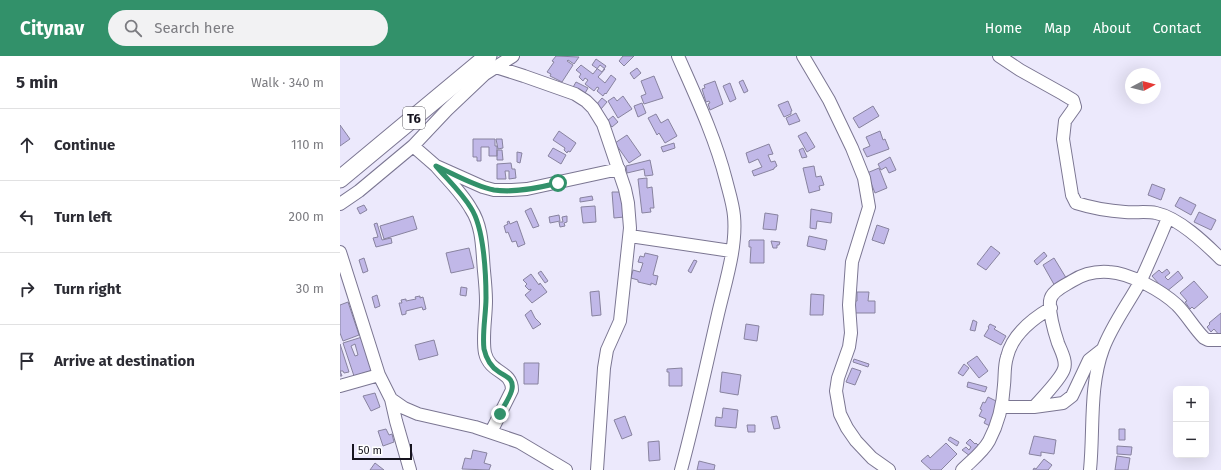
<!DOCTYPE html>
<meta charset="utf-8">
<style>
:root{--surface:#fff;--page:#f2f2f3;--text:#2b2b33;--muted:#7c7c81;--line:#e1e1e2;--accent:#32916a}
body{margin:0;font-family:"Fira Sans",sans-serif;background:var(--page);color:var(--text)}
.controls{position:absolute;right:12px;bottom:12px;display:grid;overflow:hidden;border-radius:6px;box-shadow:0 4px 16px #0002}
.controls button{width:36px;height:36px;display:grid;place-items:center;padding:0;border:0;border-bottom:1px solid var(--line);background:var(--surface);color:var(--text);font:20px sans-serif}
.compass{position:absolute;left:785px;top:12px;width:36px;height:36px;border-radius:50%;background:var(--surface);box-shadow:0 4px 16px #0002;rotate:83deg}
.scale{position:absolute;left:12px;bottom:10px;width:60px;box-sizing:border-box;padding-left:4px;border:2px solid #16141f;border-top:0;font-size:11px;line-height:14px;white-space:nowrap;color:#16141f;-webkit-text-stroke:3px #fff;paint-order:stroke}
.stop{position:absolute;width:12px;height:12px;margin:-9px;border:3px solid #32916a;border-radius:50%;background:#fff}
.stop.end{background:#32916a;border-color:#fff;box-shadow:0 1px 4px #0008}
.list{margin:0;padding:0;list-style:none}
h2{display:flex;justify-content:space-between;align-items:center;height:52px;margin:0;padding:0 16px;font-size:17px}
h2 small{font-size:13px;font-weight:400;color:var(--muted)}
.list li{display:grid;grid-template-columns:26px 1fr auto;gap:12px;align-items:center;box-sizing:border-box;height:72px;padding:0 16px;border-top:1px solid var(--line)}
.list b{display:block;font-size:15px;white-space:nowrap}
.list em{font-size:13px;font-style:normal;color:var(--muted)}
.icon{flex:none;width:22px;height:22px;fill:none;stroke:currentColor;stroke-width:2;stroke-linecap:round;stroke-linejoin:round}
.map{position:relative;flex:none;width:881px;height:414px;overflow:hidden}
header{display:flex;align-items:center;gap:24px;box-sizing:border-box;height:56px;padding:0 20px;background:var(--accent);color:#fff}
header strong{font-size:19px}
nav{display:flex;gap:22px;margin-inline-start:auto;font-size:14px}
.search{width:280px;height:36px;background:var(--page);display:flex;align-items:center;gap:10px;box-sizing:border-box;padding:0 14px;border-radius:22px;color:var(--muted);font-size:15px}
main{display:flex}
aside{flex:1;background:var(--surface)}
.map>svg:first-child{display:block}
</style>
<header>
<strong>Citynav</strong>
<div class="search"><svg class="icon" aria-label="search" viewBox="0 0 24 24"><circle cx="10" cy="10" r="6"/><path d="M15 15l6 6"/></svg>Search here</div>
<nav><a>Home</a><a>Map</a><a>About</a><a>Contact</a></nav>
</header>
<main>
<aside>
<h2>5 min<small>Walk · 340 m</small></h2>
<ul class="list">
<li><svg class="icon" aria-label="ahead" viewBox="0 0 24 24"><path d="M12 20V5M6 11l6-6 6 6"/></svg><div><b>Continue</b></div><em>110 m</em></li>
<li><svg class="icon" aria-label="left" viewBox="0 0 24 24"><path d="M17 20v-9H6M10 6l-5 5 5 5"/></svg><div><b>Turn left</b></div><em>200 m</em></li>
<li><svg class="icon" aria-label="right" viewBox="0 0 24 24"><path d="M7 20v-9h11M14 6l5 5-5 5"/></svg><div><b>Turn right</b></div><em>30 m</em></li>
<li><svg class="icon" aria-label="arrive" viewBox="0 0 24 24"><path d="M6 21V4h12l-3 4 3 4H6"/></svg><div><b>Arrive at destination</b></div></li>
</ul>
</aside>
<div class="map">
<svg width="881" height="414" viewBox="0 0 881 414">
<rect width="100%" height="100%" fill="#ece9fc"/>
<path fill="#c1b8e8" stroke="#88839f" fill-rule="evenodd" d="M216,0l23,1 -5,7 -6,-4 -1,1 6,4 -11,17 -12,-6 1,-2 -4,-2 7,-10 -2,-1z
M283,0h11l-10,10 -5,-5z
M256,3l10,7 -4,6 -10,-7z
M241,9l12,9 7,-9 5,4 -7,8 7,6 6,-8 5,4 -10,15 -1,-1 -2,3 -6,-5 2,-3 -2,-1 -3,4 -9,-7 3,-4 -3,-2 -2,3 -4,-4 2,-3 -5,-4z
M297,12l4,5 -7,6 -4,-6z
M314,20l9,22 -19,6 -3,-8 5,-2 -5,-13z
M403,24l5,11 -4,2 -5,-11z
M375,25l8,23 -13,6 -2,-6 2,-1 -1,-2 -3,1 -4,-13 3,-1 -1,-3z
M236,26l12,6 -4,7 -12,-6z
M390,27l6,16 -6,3 -7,-16z
M283,40l9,13 -14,9 -10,-17 6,-4 3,4z
M262,42l5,4 -6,7 -5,-4z
M448,45l4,10h-1v3l-7,3 -6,-12z
M302,47l4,10 -8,4 -4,-11z
M533,50l6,10 -20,12 -6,-10z
M456,57l4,8 -11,4 -3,-7z
M316,58l5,9 7,-4 9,17 -12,7 -6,-10 -2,2 -9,-17z
M273,60l5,6 -6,5 -5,-6z
M0,69l10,14 -10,7z
M219,75l17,12 -6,9 -2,-1 -1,2 -3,-3 1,-2 -12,-8z
M540,75l3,9 2,-1 4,10 -22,8 -4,-8 7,-3 -4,-9z
M466,76l9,15 -8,5 -9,-16z
M287,79l14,20 -12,8 -14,-20z
M133,83h22v7h2v10h-8v-9h-8v14h-4v-4h-4z
M156,83h6l1,9 -5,1z
M334,87l1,5 -12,4 -2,-5z
M429,88l4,10 -5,1 3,7 4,-1 2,5 -3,2v1l-20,7 -2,-5 10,-4 -4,-8 -9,4 -3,-10z
M213,92l13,7 -5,9 -13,-8z
M463,92l4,9 -5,1 -3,-8z
M157,94h5l1,10h-6z
M177,96l5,1 -2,10 -3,-1z
M550,101l6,13 -7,3 -3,-6 -5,3 -3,-6z
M310,104l3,15 -8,1 -1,-7 -17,4 -1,-7z
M171,107l1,6h3l1,9 -7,1v-8h-4l1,8h-9v-15z
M474,110l2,11 5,-1 3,9 -5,1 1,4 -11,3 -6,-25z
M539,112l8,20 -12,5 -8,-20z
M307,122v10l5,-1 2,21h-4l1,4 -9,1 -4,-34z
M812,128l13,5 -4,11 -13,-5z
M272,136h10l2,25 -10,1z
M252,140l1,4 -13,2v-4z
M840,141l16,8 -5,10 -16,-9z
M24,149l3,5 -7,4 -3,-6z
M255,150l1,16 -13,1 -2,-16z
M191,152l8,18 -6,2 -8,-17z
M471,153l21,4 -1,10 -14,-2 -1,8 -6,-1z
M859,156l17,8 -5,10 -17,-8z
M425,157l13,2 -2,15 -13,-1z
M219,159l1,6 -10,2 -1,-6z
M73,160l4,13 -33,10 -4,-13z
M227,160v6l-3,1 1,3 -5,1 -1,-5h4l-1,-5z
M169,165l1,3 7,-3 8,23 -7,3 -2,-6 -4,1 -4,-10 -2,1 -2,-7 4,-2 -1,-2z
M37,167l5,17 9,-2 1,5 -16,4 -3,-9 5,-1 -4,-13z
M537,169l12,4 -5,15 -12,-4z
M469,180l18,4 -2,10 -18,-4z
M410,184h14v23h-14l1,-16h-2v-6z
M431,185l9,1 -1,3h-2v3h-4z
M651,190l9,7 -14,17 -9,-6z
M129,192l5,20 -23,5 -5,-20z
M704,196l3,4 -10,9 -3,-4z
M305,197l13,3 -5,19 5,1 -2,9 -5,-2v2l-13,-3v-2l-7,-2 2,-8 7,2 3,-9 -5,-1 2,-6 4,1z
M24,202l4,13 -5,2 -4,-13z
M714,202l14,23 -12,7 -13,-23z
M354,204l3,1 -6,12 -3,-2z
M827,213l3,4 -5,4 3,3 10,-9 5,7 -17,14 -14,-16 7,-6 3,3z
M201,215l7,10 -3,2 -7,-10z
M191,218l8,11 1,-2 7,9 -15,11 -7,-8 6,-5v-1l-2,1 -4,-4 2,-2 -4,-4z
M854,225l14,16 -14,12 -2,-2 -2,2 -5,-7 2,-1 -7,-8z
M121,231l6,1 -1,8 -6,-1z
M259,235l2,24 -9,1 -2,-24z
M517,236h12l-1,9h7v12h-20v-12h2z
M471,238l13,1 -1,20h-13z
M37,239l3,11 -5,2 -3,-11z
M80,240v2l3,-1 3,12 -3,1 -1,-3 -16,4v3l-4,1 -3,-12h3l-1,-3 5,-1v2l10,-2 -1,-2z
M8,246l11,33 -16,6 -3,-8v-28z
M191,254l4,8 6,6 -8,5 -8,-14z
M881,257v22l-1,1 -6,-7 -3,3 -4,-5 3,-3 -1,-1z
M633,264l4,2 -2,9 -5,-1z
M406,268l13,2 -2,15 -13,-2z
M650,268l6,3 -2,2 12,7 -5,9 -17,-9 5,-8 -1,-1z
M22,281l11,33 -19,6 -11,-33zM15,288l3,11 -3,1 -4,-10z
M94,284l4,15 -19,5 -4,-15z
M0,288l9,28 -5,1 -1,-2h-3l2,5h-2z
M637,300l11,15 -9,7 -12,-15z
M514,303l15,5 -1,3 -15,-5z
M184,307h15l-1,21h-14z
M624,308l5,4 -6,8 -5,-3z
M342,312v18h-13v-14h-2v-3z
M512,312l9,3 -6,14 -9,-3z
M382,316l19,3 -3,20 -18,-3z
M628,326l19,5 -2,5 -18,-5z
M35,337l5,14 -9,4 -8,-15z
M648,341l12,6 -10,23 -6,-3 2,-4 -7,-3 3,-6 -2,-1 3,-7 2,1z
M383,352l15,2 -2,18 -21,-2 1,-9 6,1z
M285,360l7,19 -10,4 -8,-19z
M437,360l3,12 -6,1 -3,-12z
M407,369h8v7h-7z
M46,373l3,6 3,-1 2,8 -11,4 -5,-15z
M779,373h6v11h-6z
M694,380l22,4 -2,14 -13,-2v4l-12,-2z
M610,381l9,5 -2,4 -9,-6z
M630,383l5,5 1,-1 4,4 -10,9 -8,-6 4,-3 3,3 2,-3 -5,-4z
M319,385l1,19 -11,1 -1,-19z
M606,387l11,11 -16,16h-10l-10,-9 7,-6 2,3z
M777,390l15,1 -1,8 -14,-1z
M133,394l14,3 -3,10 7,2 -2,5 -27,-1 3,-11 6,1z
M777,400l13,2 -2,12h-13z
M704,403l8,6 -4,5h-15l1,-2 2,1z
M359,405l16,4 -1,5h-17z
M35,407l9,7h-14z"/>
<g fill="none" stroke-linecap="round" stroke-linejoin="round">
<defs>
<path id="minor" d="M338,0c18,41 37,81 48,124 3,12 7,24 8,36 3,32 -9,67 -16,98 -12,52 -23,105 -37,156
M463,0l26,44 23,48 12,30 5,29 -17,55 -3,43 2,28 -2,14 -11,31 -2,13 4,23 7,14 9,13 16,17 17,12
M659,0l21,14 43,24 10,6 2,7 -10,14 -2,18 9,56 4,8c16,5 33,8 49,9 10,1 21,-1 31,1 23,5 49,30 65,46
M140,6l44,14 51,18 11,7 7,7 10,16 22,65 3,14 2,25 -10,93 -13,29 -3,18 -7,102
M73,90l23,20 47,21 11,3h18l15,-1 92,-20
M96,110c12,14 26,27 35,43 12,18 11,41 13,62 1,10 2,20 2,30 0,16 -4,37 -1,52 5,21 27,17 27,37l-21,42
M0,148l19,-13 54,-45 34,-36 38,-36 28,-18
M290,180l101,15
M0,196l39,123 12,24 13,9 14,6 57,13 44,15 47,28
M0,330l39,-11
M51,343l5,22 14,49
M661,351h33l29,-4 9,-7 17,-36 14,-11
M694,351c7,-8 27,-28 30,-38 3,-8 -3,-18 -6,-26 -4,-12 -9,-28 -8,-42 1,-10 14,-15 22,-20 11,-7 24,-10 37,-9 21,1 53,19 68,33 10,10 17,23 27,33l4,2h13
M622,414c9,-9 21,-18 27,-29 9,-17 14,-37 15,-56 1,-9 0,-19 3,-28 5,-22 25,-38 44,-49
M750,414c4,-40 -1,-83 13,-121 9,-24 25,-45 37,-67 10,-21 19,-43 28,-64"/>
<path id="highway" d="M0,123l148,-123"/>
</defs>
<use href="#minor" stroke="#7b7692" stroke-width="14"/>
<use href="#highway" stroke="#7b7692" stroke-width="19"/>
<use href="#minor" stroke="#fff" stroke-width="12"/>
<use href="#highway" stroke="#fff" stroke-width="17"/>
</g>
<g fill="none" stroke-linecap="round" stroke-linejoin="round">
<path stroke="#32916a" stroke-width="5" d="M160,358c3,-7 11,-18 12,-25 2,-11 -6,-12 -13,-17 -8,-5 -13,-14 -15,-23 -2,-16 2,-35 2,-51 0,-24 -2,-70 -15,-90 -9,-15 -23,-28 -35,-42 18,8 38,20 58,24 21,3 44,-2 64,-7"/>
</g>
<g text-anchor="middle" stroke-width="3" stroke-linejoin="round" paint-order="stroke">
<rect fill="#fff" stroke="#5c5a62" stroke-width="1" x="63" y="51" width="22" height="22" rx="3"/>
<g font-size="13" font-weight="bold" fill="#16141f">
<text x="74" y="67">T6</text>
</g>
</g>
</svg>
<div class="controls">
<button>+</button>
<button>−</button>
</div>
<svg class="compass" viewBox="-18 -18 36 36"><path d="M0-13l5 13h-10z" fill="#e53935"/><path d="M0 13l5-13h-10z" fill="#7c7c81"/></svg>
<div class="scale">50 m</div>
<div class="stop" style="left:218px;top:127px"></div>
<div class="stop end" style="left:160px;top:358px"></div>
</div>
</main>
